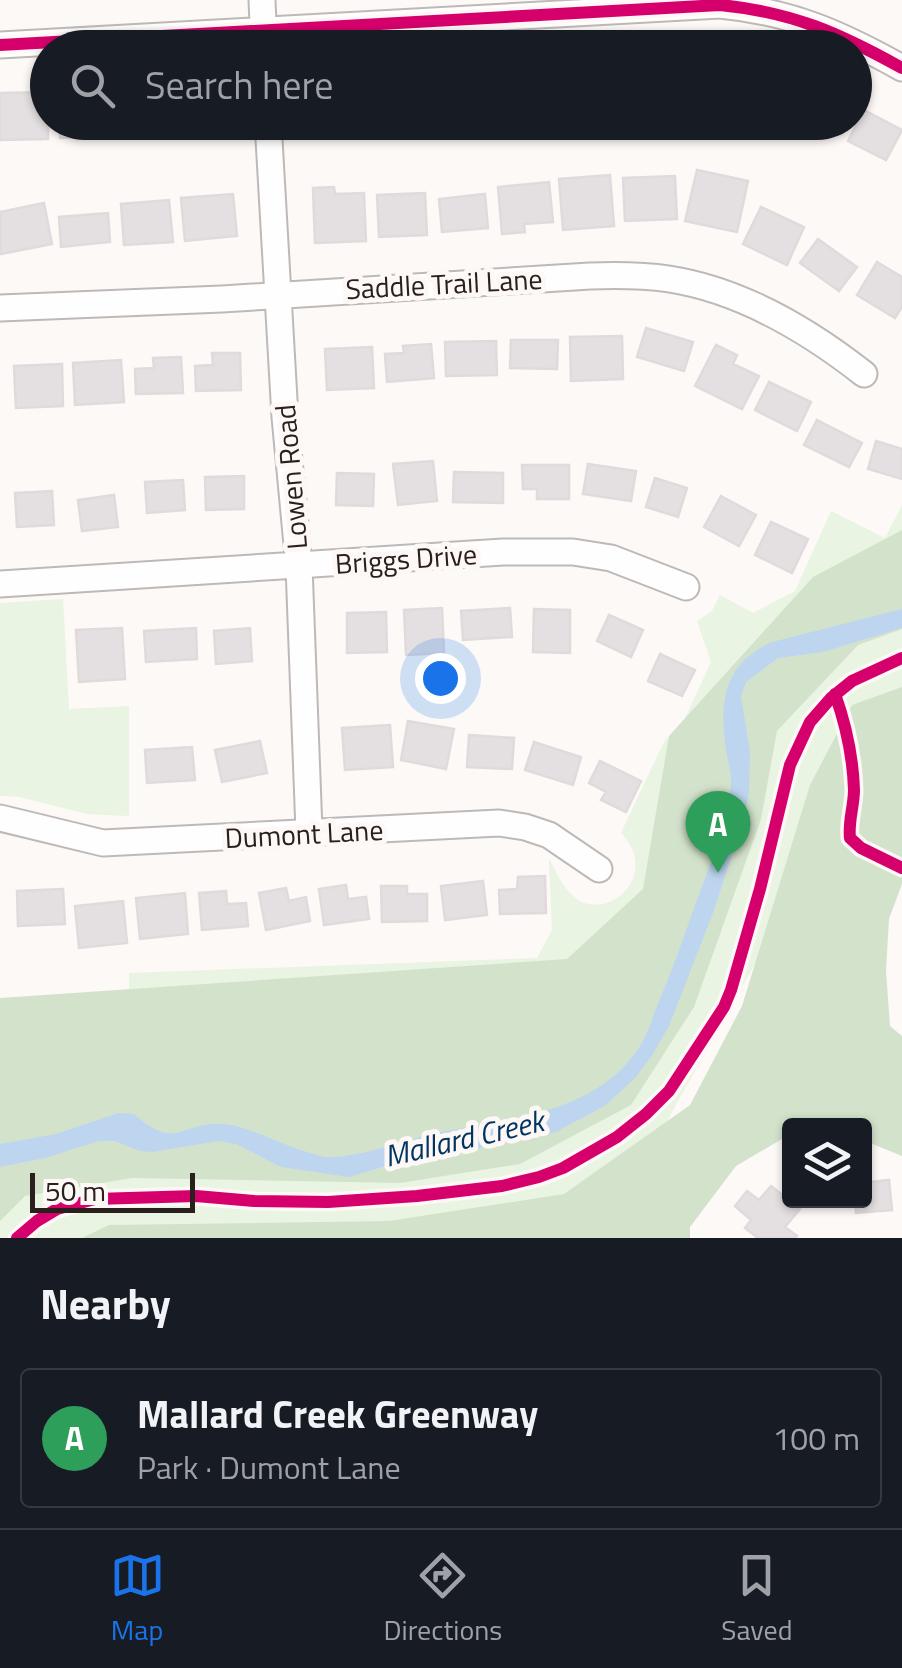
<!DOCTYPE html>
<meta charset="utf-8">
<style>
:root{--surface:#171b24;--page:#20242c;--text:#f1f3f6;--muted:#9ea1a6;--line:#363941;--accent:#1a73e8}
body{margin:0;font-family:"Titillium Web",sans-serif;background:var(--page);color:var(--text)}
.controls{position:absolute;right:30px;bottom:30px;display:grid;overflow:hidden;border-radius:10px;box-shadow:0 2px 8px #0004}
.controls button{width:90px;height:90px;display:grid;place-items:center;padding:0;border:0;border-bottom:2px solid var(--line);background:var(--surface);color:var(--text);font:50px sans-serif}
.scale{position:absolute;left:30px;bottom:25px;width:165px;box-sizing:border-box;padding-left:10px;border:5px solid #29201d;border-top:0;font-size:28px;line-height:35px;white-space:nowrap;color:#29201d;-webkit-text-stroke:8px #fdf8f6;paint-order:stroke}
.you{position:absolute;left:440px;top:678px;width:35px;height:35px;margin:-25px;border:8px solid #fff;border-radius:50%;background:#1a73e8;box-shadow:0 0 0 15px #1a73e833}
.badge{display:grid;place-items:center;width:65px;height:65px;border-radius:50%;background:var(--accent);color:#fff;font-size:32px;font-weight:700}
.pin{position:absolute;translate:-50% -82px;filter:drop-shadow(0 2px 5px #0008)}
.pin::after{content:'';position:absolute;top:52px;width:35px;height:30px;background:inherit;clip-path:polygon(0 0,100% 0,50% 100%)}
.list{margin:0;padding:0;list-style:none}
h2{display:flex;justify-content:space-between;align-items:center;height:130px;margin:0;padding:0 40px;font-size:42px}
h2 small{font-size:32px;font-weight:400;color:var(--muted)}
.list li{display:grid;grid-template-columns:65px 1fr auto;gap:30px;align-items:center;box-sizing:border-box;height:140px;margin:0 20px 20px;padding:0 20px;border:2px solid var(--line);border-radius:10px}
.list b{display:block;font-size:38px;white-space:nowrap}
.list p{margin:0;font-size:32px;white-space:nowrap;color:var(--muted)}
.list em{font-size:32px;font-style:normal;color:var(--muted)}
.icon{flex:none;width:55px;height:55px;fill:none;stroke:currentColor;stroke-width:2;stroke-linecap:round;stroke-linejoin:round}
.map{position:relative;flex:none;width:902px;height:1238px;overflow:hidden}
.search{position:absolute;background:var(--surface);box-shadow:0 2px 8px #0004;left:30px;right:30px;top:30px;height:110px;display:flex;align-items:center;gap:25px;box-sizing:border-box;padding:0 35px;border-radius:55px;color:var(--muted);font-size:38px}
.sheet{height:290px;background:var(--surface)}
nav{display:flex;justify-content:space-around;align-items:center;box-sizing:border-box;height:140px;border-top:2px solid var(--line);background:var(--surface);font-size:28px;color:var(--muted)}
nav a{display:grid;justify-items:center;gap:5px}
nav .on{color:var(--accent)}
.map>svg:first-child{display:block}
</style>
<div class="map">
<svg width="902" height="1238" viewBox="0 0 902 1238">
<rect width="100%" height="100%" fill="#fcf9f7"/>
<path fill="#e9f4e3" d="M902,505v301l-113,97 -136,243 -164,92h-489v-237l129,-7v-21l408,-15 15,-28 -3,-71c6,10 12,25 21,34 31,35 94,-15 51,-60l43,-91 21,-24 26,-56 -14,-41 15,-10 8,-16 33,18 42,-22 36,-80 54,27z
M63,599l6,110 60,-3v110l-42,-2 -68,-17 -19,-1v-193z"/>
<path fill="#d3e3cb" d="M902,530v99l-44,16 -81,86 -16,88 -67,188 -63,98 -111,59 -120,19 -268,-5 -107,18 -25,25v-223l567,-39 76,-70 26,-153 144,-159z
M902,687v197l-13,35 -3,52 4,55 12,10v120l-37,-15 -1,-15 -54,-2 -20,2 -1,9 -53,31 -46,61v11h-608l27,-13 280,-4 175,-27 126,-89 52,-99 68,-221 42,-80z"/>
<path fill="#bed5f0" d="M902,609v19l-79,24 -45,6 -32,24 -5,14 9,56 -1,41 -6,28 -30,92 -44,113 -16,28 -17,23 -30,28 -50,27 -81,17 -59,8 -67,20 -68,-10 -45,-23 -17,-3 -67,11 -12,-1 -25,-10h-16l-54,17 -45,9v-23l56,-10 62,-21 16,1c44,39 46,6 91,10 22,2 56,20 79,27 9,3 20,7 30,6 37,-2 80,-21 118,-27 64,-11 143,-20 184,-78 9,-12 14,-27 19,-41 14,-33 26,-66 38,-100 12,-35 39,-94 38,-131 0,-10 -4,-20 -5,-30 -7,-48 -3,-86 46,-108z"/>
<path fill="#e4dfe0" stroke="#e0dadc" stroke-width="2.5" d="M48,92v47l-48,1v-47z
M864,110l38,20 -16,30 -38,-19z
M60,122h49v14l-49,2z
M124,122h41l1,5 -42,2z
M803,122h30l-6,13z
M697,170l51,11 -11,51 -52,-11z
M610,175l4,51 -51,4 -4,-51z
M675,176l2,43 -52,2 -2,-43z
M549,182l4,40 -29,2 1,8 -23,2 -4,-47z
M334,187l1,7 29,-1 2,48 -51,2 -2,-55z
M425,193l2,42 -48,2 -2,-42z
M233,194l4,42 -52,5 -4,-43z
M485,194l3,34 -46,4 -3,-33z
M169,200l4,42 -49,3 -3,-41z
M44,203l8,41 -51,10 -1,-42z
M761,207l43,20 -17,38 -44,-21z
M108,213l2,29 -49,5 -2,-30z
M818,239l39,28 -18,24 -39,-28z
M877,262l25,15v30l-7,11 -38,-23z
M646,328l47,14 -9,29 -47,-14z
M622,336l1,43 -52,2 -1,-44z
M511,340h47l-1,29 -47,-1z
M496,341l1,34 -51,1 -1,-34z
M431,344l3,34 -47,4 -2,-28 19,-1 -1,-7z
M716,345l21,10 -4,9 26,12 -17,33 -47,-23z
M372,347l2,41 -47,2 -2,-41z
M212,353h28l1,37 -45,1 -1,-25 18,-1z
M181,357l2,36 -47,1 -1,-25 19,-1 -1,-10z
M121,360l3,42 -49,3 -2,-42z
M62,364l1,42 -47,2 -2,-42z
M769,382l42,20 -14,29 -42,-21z
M817,420l45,23 -13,24 -45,-22z
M876,441l26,8v30l-34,-10z
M433,461l4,40 -39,4 -5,-41z
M588,464l48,7 -5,30 -48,-7z
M522,465h47v34h-32v-10h-14z
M454,472l49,1v30l-50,-1z
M337,473l37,1 -1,32 -37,-1z
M244,476v33l-38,1 -1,-33z
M655,478l32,10 -9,29 -32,-10z
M183,480l2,30 -38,3 -2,-31z
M52,491l2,34 -37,2 -2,-34z
M114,495l4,32 -36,4 -4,-31z
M721,496l35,19 -17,31 -35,-19z
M771,522l37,17 -16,34 -37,-18z
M442,608l2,45 -38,2 -2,-45z
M510,608l2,29 -49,3 -2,-29z
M534,609l36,1v43l-37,-1z
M386,612l1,40 -40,1v-40z
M609,615l34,15 -12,27 -34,-16z
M122,628l3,51 -46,3 -3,-52z
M196,628l1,31 -51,3 -2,-31z
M250,628l2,33 -36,3 -2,-33z
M660,654l35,16 -13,26 -34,-15z
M408,721l46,8 -8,40 -45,-9z
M390,725l3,42 -48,3 -3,-42z
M469,735l45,3 -2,31 -45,-2z
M260,741l7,32 -45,9 -7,-32z
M534,742l47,15 -8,28 -48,-15z
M192,747l3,33 -48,3 -2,-33z
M600,761l41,20 -15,31 -25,-12 5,-8 -17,-9z
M545,876l1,37 -46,1 -1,-24 18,-1 1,-12z
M483,881l4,34 -42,5 -4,-34z
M346,885l2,14 18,-2 3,22 -45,6 -5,-36z
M381,886h26v8h20v27l-45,1z
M286,888l3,13 17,-4 4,24 -44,9 -7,-37z
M63,889l2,35 -47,2 -1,-35z
M226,891l1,13 19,-1 2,23 -46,4 -3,-37z
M185,893l3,41 -48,5 -4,-41z
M123,901l4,42 -48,5 -4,-42z
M864,1153h4l3,29 18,-2 3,30 -36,3 -1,-13h9z
M771,1186l29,23 -15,18 12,9 -2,2h-37l-13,-10 6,-8 -16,-14 12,-15 12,9z"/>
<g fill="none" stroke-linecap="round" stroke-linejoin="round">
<defs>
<path id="minor" d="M262,0l2,48
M0,45l720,-40c72,7 119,28 182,63
M268,122l17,295 14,149 10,265
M0,308l222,-9 368,-23c27,-1 52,-1 79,3 71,11 139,51 195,95
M0,584l503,-32h70l38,6 75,29
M0,818l103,25 396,-20 26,4 24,8 50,34"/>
</defs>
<use href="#minor" stroke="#beb9b6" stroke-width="29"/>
<use href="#minor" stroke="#fffefe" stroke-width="25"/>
<defs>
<path id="cycleway" d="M0,45l720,-40c72,7 119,28 182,63
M835,694c11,31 18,63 19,96 0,16 -6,32 -4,48l11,10 41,20
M17,1238l20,-17 20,-12 38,-10 101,-3 58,5 74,1 89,-6 85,-10 37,-9 24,-9 54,-31 29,-23 23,-23 55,-84 7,-17 29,-101 30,-124 20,-43 21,-24 21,-17 50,-23"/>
</defs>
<use href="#cycleway" stroke="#fdf8f6" stroke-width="19"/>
<use href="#cycleway" stroke="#d6006c" stroke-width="12"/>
</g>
<g text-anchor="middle" stroke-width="10" stroke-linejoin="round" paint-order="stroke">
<g font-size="28" fill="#29201d" stroke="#fdf8f6">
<text transform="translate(444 284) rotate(-3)" y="10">Saddle Trail Lane</text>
<text transform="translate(291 477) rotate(-95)" y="10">Lowen Road</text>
<text transform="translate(406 559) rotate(-4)" y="10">Briggs Drive</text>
<text transform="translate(304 834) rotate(-3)" y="10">Dumont Lane</text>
</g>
<g font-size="30" font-style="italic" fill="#003563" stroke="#fdf8f6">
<text transform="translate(464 1139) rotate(-13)" y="10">Mallard Creek</text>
</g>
</g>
</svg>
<div class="controls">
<button><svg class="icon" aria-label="layers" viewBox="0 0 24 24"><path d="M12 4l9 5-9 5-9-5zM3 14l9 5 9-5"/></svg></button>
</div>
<div class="scale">50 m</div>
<div class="you"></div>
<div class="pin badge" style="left:718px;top:873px;background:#2e9e5b">A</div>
<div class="search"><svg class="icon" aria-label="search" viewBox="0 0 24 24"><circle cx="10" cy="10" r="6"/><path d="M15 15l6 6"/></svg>Search here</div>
</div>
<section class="sheet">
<h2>Nearby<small></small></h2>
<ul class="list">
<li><span class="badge" style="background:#2e9e5b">A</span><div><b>Mallard Creek Greenway</b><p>Park · Dumont Lane</p></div><em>100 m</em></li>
</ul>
</section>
<nav>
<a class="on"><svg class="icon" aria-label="map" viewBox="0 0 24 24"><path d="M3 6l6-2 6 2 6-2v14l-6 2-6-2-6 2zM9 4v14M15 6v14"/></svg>Map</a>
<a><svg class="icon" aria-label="directions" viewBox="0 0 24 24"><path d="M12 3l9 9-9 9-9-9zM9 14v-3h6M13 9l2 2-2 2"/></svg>Directions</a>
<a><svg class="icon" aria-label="saved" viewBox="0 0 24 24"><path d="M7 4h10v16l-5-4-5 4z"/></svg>Saved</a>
</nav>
